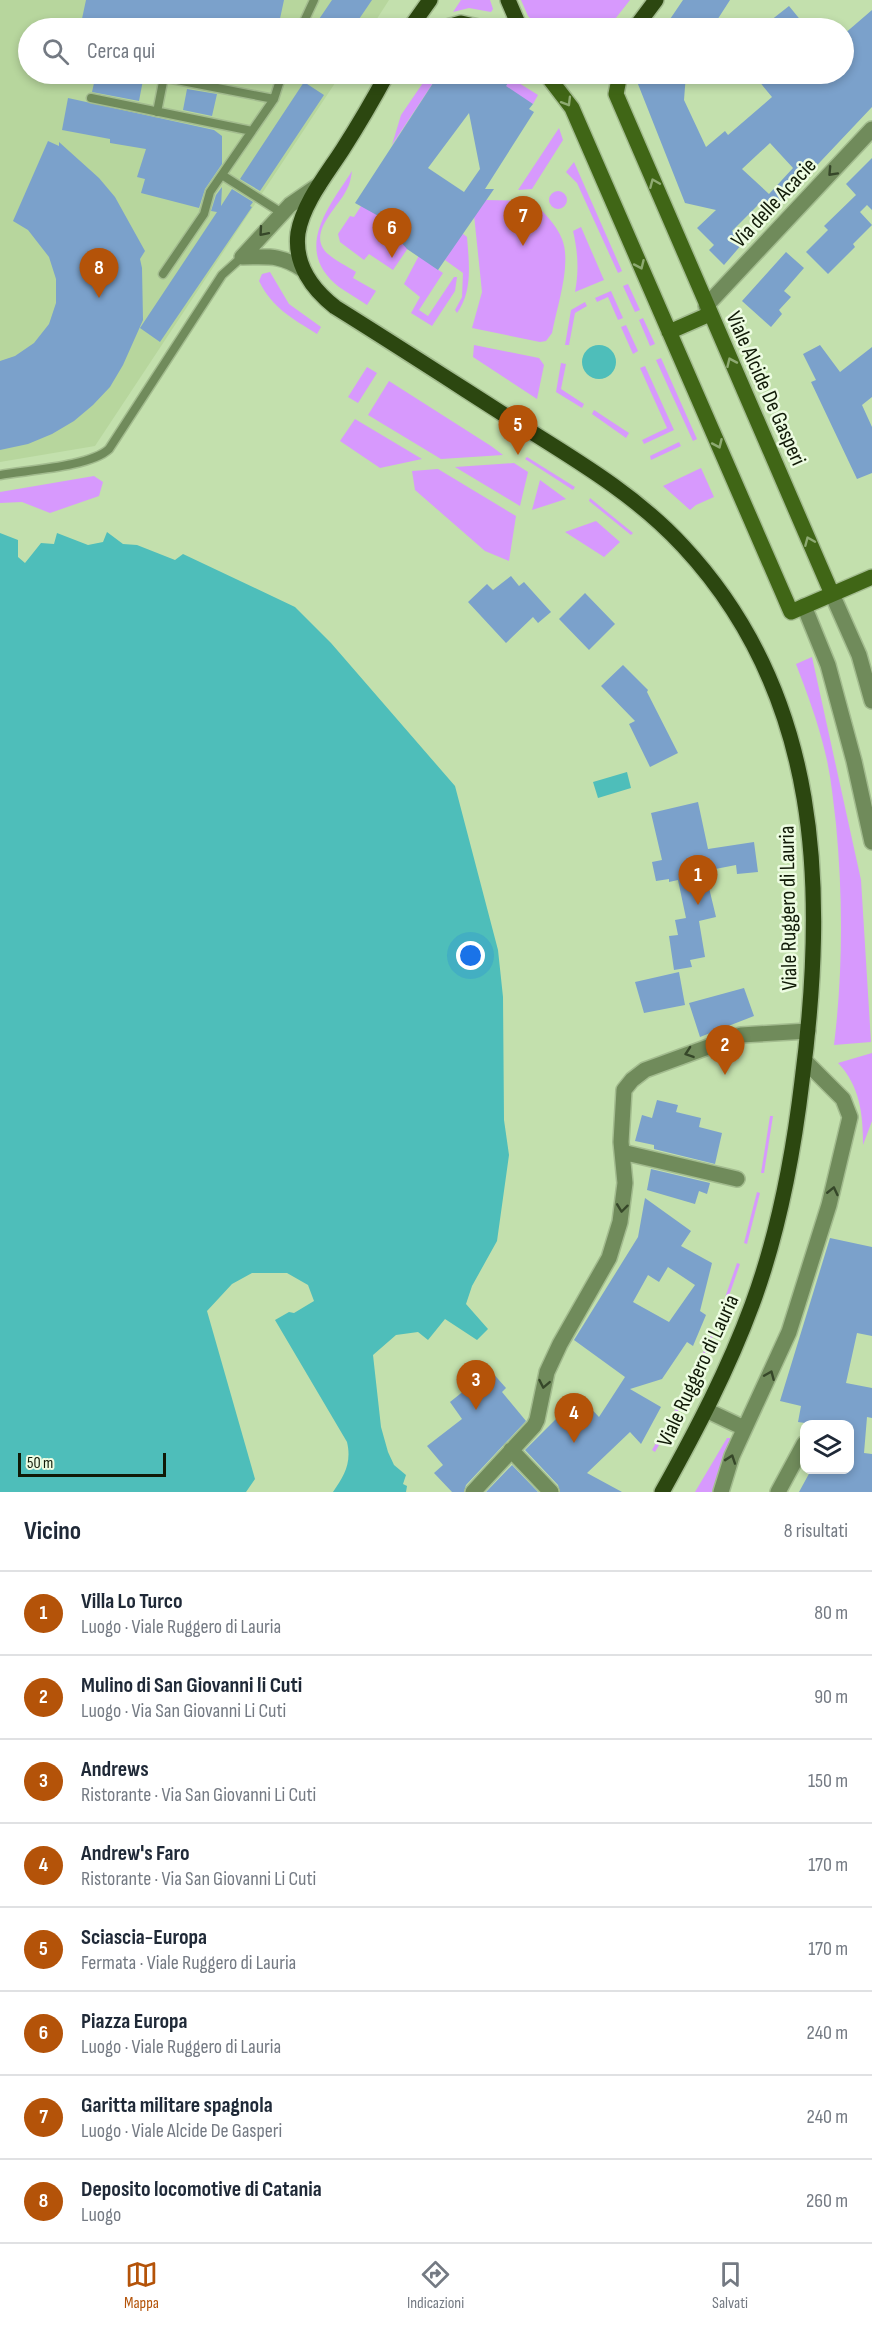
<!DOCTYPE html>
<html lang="it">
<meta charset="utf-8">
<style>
:root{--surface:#fff;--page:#f2f2f3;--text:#1f2937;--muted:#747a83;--line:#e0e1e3;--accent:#b45309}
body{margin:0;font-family:"Sofia Sans Condensed",sans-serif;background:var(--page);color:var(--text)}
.controls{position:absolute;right:18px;bottom:18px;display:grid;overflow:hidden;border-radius:12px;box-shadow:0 3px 9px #0003}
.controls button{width:54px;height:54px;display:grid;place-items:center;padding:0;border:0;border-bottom:2px solid var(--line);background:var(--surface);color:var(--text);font:30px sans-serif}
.scale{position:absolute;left:18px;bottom:15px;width:148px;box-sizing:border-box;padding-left:6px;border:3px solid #101a07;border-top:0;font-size:16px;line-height:21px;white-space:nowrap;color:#101a07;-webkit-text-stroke:4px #edfce2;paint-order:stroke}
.you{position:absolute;left:471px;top:956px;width:21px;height:21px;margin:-15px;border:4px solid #fff;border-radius:50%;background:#1a73e8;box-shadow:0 0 0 9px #1a73e833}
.badge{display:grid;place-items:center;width:39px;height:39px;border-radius:50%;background:var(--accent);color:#fff;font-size:20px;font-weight:700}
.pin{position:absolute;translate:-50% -50px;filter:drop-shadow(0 2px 3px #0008)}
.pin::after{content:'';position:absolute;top:32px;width:21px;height:18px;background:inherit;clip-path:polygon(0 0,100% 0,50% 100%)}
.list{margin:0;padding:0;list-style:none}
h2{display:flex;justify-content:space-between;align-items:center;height:78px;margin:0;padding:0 24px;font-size:26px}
h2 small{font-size:20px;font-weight:400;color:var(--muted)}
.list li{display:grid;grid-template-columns:39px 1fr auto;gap:18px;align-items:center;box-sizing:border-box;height:84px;padding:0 24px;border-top:2px solid var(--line)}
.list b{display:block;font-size:22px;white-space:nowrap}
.list p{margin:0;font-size:20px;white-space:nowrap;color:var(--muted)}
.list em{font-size:20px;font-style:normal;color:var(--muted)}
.icon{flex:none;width:33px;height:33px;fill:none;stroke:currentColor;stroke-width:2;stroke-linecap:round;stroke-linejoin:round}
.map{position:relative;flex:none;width:872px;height:1492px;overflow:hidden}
.search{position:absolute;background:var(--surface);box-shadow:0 3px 9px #0003;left:18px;right:18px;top:18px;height:66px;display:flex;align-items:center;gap:15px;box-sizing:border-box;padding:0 21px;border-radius:33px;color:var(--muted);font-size:22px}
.sheet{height:750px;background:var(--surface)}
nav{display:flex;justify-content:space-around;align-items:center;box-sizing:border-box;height:84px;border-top:2px solid var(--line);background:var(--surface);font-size:16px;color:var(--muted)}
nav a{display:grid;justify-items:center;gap:3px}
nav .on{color:var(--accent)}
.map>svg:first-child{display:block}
</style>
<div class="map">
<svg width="872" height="1492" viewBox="0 0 872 1492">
<rect width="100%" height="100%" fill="#c3e0ad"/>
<path fill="#b7d69d" d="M0,0h389l-18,28h-343v46h313l-246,372 -95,16z"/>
<path fill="#d799fd" d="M461,0h29l3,9 -2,3 -22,-4 -16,4z
M521,0h109l-22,28h-68l-12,-12z
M429,74h10l-47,71 9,-30z
M446,74h6l-5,7 -35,105 -4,62 -15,22 -24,-16 -5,6 -24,-18 -2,-8 12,-18 4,1z
M511,78l27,17 -5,9 -31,-12z
M559,128l4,12 -31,49 -14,1z
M574,162l48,109 -4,2 -41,-90 -11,-11z
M352,171c-1,6 -2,13 -5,18 -8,18 -42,45 -19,65 8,7 19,12 28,18l-3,6 23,13 -9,14c-9,-6 -19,-12 -28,-18 -47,-37 -10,-80 13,-116z
M549 200a9 9 0 1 1 18 0a9 9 0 1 1-18 0Z
M485,200l48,1c10,11 23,23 29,38 10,25 -5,67 -10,94l-6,8 -6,1 -68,-14 10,-36 -8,-77z
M581,227l23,53 -29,12c4,-21 3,-40 -2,-61z
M462,233l5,4c2,26 6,54 -10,76l-2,-3 7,-13 1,-24 -18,-13z
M424,246l10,21 9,6 -24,37 9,6 26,-39h3l-2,14 -23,35 -21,-13 9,-16 -16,-13z
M270,272l19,32 32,23 -4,7c-25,-16 -44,-25 -58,-53l3,-7z
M628,284l12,26 -5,2 -12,-26z
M611,291l12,27 -5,2 -10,-23 -11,5 -2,-4z
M585,302l2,4 -12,7 -6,32h-4l6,-35z
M643,318l12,26 -5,2 -11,-26z
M626,325l12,26 -5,3 -12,-27z
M474,345l65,13 5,7 -7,34 -64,-42z
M661,358l36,81 -4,2 -37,-81z
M561,363l5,1 -5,25 23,15 -2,4 -26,-16z
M645,366l29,64 -30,14 -2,-4 25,-12 -27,-60z
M367,367l10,6 -19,30 -10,-6z
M389,381l102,65 12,9 -62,4 -73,-44z
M594,410l35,23 -3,5 -34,-24z
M355,419l67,40 -42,9 -40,-27z
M679,442l2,4 -30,14 -1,-4z
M527,457l48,30 -2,3 -48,-31z
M514,463l14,9 -8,34 -65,-39z
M701,468l13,29 -18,8 -6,5 -27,-24z
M438,469l78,47 -7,45 -24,-10 -70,-61 -3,-19z
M94,476l9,6 -4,14 -49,17 -28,-11 -22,1v-11z
M540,480l26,19 -34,11z
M590,498l43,35 -2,2 -42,-34z
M596,521l24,21 -16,15 -39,-25z
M812,657l49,223 10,162 -37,3c9,-74 9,-147 2,-221 -3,-24 -5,-49 -11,-72 -7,-30 -18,-59 -29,-88z
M872,1053v68l-9,24c0,-31 -3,-59 -25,-82z
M770,1116h3l-9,57h-3z
M757,1192l3,1 -13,51 -3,-1z
M737,1263l3,1 -18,52 -3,-1z
M712,1333l2,1 -24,52 -2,-1z
M679,1403l3,1 -27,48 -3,-2z
M727,1438h4l-14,54h-22z"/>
<path fill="#4ebeba" d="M582 362a17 17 0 1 1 34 0a17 17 0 1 1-34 0Z
M107,532l16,12 14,1 38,15 8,-6 112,53 36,36 124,143 43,164 5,47 1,123 5,35 -12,86 -25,45 -6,18 22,25 -11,11 -32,-21 -17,21 -10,-8 -22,3 -23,20 8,72 7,25 6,13 12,10 -3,9 4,2 -1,6h-73c11,-16 19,-29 14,-50l-72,-122 14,-8 5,1 20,-12 -6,-16 -21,-12h-35l-20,11 -25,27 48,168 -9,13h-246v-959l18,7v17l7,6 16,-20 13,1 3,-11 31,12 15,-3z
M627,772l4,16 -33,10 -5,-16z"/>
<path fill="#7ba1cb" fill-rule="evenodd" d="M86,0h198l-6,28h-198z
M332,0h40l-19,28h-40z
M683,0h47l-18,28h-48z
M789,6l18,22h-46z
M872,10v97l-101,107 -11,-11 9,-9 -37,37 11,12 -19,22 -15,-15 5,-5 -17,-17 19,-18 -31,-7 -51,-129h52l-2,26 22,47 19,-16 3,4 44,-38 -19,-23h90v-39zM770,143l23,25 -24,26 -27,-25z
M96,74h21l24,4 2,2 -4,21 -47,-9z
M190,74h31l-2,8 -29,-6z
M439,74h39l13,8 6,-8h17l-8,12 27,18 -4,5 5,3 -49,77h9l-56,81 -31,-21 -19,-21 3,-5 -36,-20zM469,113l11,56 -16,23 -36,-24z
M304,82l20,13 -64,96 -20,-12z
M187,89l30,5 -5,22 -29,-6z
M68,98l146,32 8,6v28l-17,25 -6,19 -58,-15 4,-14 -8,-2 9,-28 -36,-6v-4l-48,-9z
M48,141l11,5v-4l40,36 16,19 30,54 -5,8 2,9 1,52 -20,45 -13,22 -17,18 -19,16 -22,13 -24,10 -28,6v-89l15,-5 19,-13 15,-19 7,-21v-24l-7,-22 -21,-27 -15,-9z
M872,158v52l-5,-5 -7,7 12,13 -19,19 2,3 -27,27 -22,-22 22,-22 -4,-4 32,-31 -10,-11z
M222,187l-1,19 11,-17 21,13 -3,4 2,1 -92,135 -20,-14 77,-116 -6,-1 5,-16z
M786,252l18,16 -20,23 7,6 -12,13 3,4 -11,13 -29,-26z
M820,345l20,27 32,-25v50l-10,8 10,22v46l-15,6 -46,-97 5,-2 -13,-26z
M511,576l8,10 5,-4 27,30 -13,11 -5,-6 -27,26 -38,-41 19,-18 6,6z
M585,593l30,31 -26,26 -30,-31z
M623,665l25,25 -1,2 31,61 -28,14 -21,-43 6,-3 -34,-35z
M698,802l10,47 46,-7 4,30 -21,2 -1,-9 -31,6 11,46 -17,4 6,36 -15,3 2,7 -18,3 -5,-34 9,-1 -3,-15 11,-2 -8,-38 -9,2v-3l-13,2 -4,-19 10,-2 -11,-47z
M679,972l6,33 -41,8 -9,-31z
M744,988l10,28 -54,21 -11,-34z
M657,1100l21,5 -2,7 25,6 -2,9 23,6 -7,31 -61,-15v-4l-19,-4 7,-26 10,3z
M651,1169l59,14 -3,11 -8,-3 -4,13 -48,-14z
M645,1198l46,33 -10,15 31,17 -12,48 6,4 -13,31 -6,-4 -25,37 -32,10 31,18 -20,37 -11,-12 -43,41 35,19h-62l-2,-7 -33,-35 54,-54 20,21 26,-40 -51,-37 64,-103zM668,1267l27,18 -26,37 -36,-20 15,-27 11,7z
M830,1238l42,9v89l-15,-3 -11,50 26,5v30l-5,-1 -3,36 8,1v38h-73l12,-22h38v-45h-30l-21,-3 3,-16 -21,-5z
M490,1370l16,18 -4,4 24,29 -60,64 -2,7h-12l-18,-19 9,-8 -16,-19 35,-27 -12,-17z
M512,1465l26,27h-52z"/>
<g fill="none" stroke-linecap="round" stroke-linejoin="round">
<defs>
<path id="lane" d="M301,28l13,-28
M146,74l128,25
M91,98l161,33
M157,112l7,-35
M222,175l60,38
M163,274l41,-60 6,-22 64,-93 8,-25
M0,475c27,-5 90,-8 109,-26l113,-174 20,-18"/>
<path id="street" d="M242,257l48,-52 29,-20
M242,257c25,0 38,-3 60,12
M706,306l166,-177
M832,594l27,61 13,46
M804,606l24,59 26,96 18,81
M622,1152l115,27
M706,1410l38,18
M511,1450l40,42
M473,1492l61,-66 3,-6 10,-48 13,-28 49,-86 11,-36 5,-39 -4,-41 3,-52 8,-10 13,-10 96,-35 67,-4
M721,1492l11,-36 57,-124 40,-127 21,-88 -7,-18 -38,-38
M778,1492l26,-48"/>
<path id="secondary" d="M546,74l26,34 219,504 81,-35
M620,74l-4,20 216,500
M669,332l41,-18"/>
<path id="primary" d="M508,0l12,28
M410,28l20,-28
M444,28l17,-5 22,5
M635,28l21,-28
M387,74c-14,26 -28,50 -44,75 -16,25 -40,54 -45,84 -4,31 14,56 37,74 61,38 121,77 182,116 59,37 119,72 166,123 139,149 144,344 119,535 -9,76 -23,151 -50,224 -24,65 -56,126 -90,187"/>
</defs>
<use href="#lane" stroke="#a3bc8f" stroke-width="11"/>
<use href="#street" stroke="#a3bc8f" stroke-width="18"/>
<use href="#secondary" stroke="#a3bc8f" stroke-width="18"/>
<use href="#primary" stroke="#a3bc8f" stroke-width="18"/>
<use href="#lane" stroke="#708b5b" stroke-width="8"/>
<use href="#street" stroke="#708b5b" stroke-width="15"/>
<use href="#secondary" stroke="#406616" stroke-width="15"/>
<use href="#primary" stroke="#2c4710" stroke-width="15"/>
</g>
<defs><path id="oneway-chevron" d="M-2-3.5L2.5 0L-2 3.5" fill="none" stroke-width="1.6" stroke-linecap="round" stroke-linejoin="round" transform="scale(1.5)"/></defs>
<g stroke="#8eaa72">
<use href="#oneway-chevron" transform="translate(567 102) rotate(59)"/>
<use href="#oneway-chevron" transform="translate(654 183) rotate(-113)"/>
<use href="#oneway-chevron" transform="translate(640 265) rotate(66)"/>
<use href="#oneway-chevron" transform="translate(731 362) rotate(-114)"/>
<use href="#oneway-chevron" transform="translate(718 444) rotate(66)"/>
<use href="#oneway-chevron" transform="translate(809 541) rotate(-113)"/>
</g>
<g stroke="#364729">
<use href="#oneway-chevron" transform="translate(832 172) rotate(133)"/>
<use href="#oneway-chevron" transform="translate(263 232) rotate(131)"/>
<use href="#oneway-chevron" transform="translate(689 1053) rotate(161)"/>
<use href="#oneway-chevron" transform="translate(833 1191) rotate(-77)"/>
<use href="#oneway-chevron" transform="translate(622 1208) rotate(97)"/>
<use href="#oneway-chevron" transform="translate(770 1375) rotate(-67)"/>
<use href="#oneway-chevron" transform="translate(544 1384) rotate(101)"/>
<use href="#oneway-chevron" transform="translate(731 1459) rotate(-71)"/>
</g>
<g text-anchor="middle" stroke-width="5" stroke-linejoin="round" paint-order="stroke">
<g font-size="22" fill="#101a07" stroke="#edfce2">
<text transform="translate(773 202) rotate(-47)" y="8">Via delle Acacie</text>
<text transform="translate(767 388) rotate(66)" y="8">Viale Alcide De Gasperi</text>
<text transform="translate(787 908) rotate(-91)" y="8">Viale Ruggero di Lauria</text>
<text transform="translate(697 1370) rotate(-65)" y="8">Viale Ruggero di Lauria</text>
</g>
</g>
</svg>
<div class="controls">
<button><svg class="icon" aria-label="layers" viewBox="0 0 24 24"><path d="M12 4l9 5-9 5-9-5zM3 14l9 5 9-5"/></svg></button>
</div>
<div class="scale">50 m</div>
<div class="you"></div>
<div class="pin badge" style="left:698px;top:905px">1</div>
<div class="pin badge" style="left:725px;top:1075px">2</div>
<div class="pin badge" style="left:476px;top:1410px">3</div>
<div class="pin badge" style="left:574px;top:1443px">4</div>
<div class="pin badge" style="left:518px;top:455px">5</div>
<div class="pin badge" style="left:392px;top:258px">6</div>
<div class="pin badge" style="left:523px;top:246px">7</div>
<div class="pin badge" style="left:99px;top:298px">8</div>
<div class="search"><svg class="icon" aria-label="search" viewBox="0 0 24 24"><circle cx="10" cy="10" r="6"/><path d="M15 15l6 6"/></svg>Cerca qui</div>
</div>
<section class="sheet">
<h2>Vicino<small>8 risultati</small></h2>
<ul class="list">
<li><span class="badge">1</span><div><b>Villa Lo Turco</b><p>Luogo · Viale Ruggero di Lauria</p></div><em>80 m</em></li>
<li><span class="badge">2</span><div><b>Mulino di San Giovanni li Cuti</b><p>Luogo · Via San Giovanni Li Cuti</p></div><em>90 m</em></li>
<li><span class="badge">3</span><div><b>Andrews</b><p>Ristorante · Via San Giovanni Li Cuti</p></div><em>150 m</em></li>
<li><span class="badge">4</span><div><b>Andrew's Faro</b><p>Ristorante · Via San Giovanni Li Cuti</p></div><em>170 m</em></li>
<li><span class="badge">5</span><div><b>Sciascia-Europa</b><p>Fermata · Viale Ruggero di Lauria</p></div><em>170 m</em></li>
<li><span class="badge">6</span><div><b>Piazza Europa</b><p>Luogo · Viale Ruggero di Lauria</p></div><em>240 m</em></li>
<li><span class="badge">7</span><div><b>Garitta militare spagnola</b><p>Luogo · Viale Alcide De Gasperi</p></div><em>240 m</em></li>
<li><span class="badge">8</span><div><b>Deposito locomotive di Catania</b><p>Luogo</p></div><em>260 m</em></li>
</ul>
</section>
<nav>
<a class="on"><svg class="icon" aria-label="map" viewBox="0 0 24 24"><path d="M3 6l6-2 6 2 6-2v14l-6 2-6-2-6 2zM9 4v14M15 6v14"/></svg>Mappa</a>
<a><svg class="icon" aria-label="directions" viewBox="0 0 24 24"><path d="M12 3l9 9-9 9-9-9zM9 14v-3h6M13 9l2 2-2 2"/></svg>Indicazioni</a>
<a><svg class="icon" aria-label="saved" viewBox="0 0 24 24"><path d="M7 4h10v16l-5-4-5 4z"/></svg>Salvati</a>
</nav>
